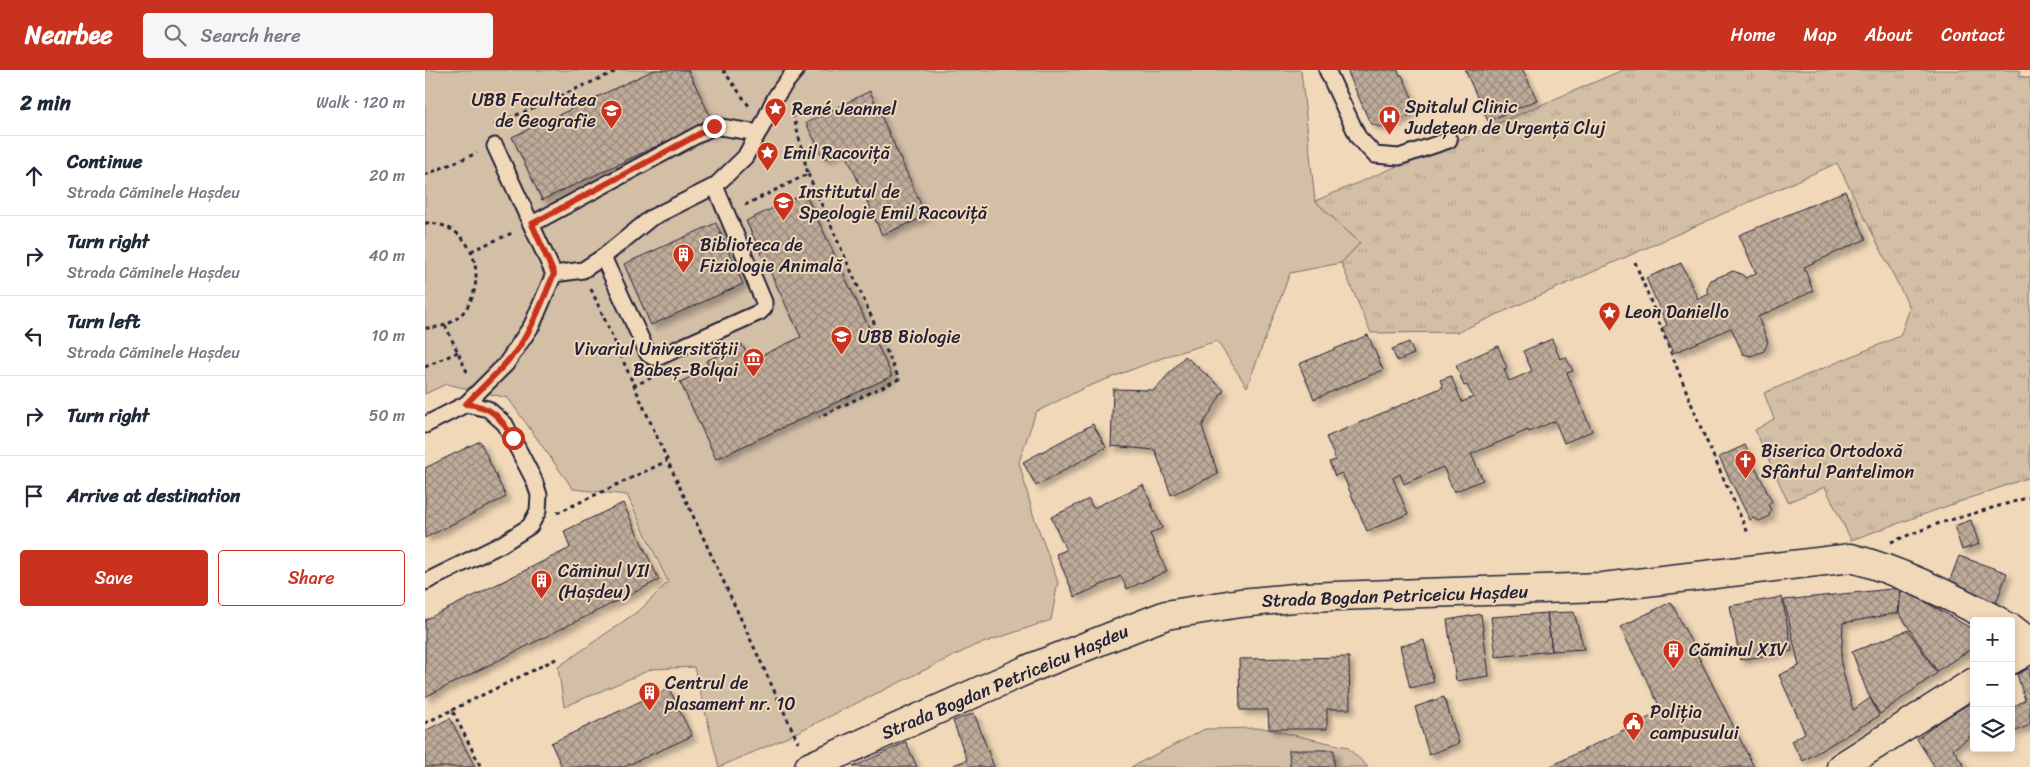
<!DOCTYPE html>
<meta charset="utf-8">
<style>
:root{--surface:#fff;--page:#f6f6f7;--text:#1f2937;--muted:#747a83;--line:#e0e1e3;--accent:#c8321e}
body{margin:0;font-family:Sriracha,sans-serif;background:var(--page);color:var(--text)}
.controls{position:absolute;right:15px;bottom:15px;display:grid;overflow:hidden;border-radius:5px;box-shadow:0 2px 8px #0003}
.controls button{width:45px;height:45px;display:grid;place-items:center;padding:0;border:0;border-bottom:1px solid var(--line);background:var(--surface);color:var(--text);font:25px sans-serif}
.stop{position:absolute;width:15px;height:15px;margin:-11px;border:4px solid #c8321e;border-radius:50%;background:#fff}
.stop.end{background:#c8321e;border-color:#fff;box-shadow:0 1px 5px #0008}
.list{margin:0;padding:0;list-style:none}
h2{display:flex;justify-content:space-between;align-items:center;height:65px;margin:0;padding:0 20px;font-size:21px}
h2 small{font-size:16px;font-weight:400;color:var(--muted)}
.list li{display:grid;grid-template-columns:32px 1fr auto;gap:15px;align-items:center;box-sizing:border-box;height:80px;padding:0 20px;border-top:1px solid var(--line)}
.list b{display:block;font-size:19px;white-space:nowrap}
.list p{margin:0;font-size:16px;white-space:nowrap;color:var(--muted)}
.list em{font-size:16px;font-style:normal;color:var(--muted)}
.actions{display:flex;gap:10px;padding:15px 20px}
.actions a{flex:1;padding:11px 0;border:1px solid var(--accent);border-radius:5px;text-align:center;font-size:18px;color:var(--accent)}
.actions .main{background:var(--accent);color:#fff}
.icon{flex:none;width:28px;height:28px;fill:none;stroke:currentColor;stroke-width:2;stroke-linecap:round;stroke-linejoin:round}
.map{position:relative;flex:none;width:1605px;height:697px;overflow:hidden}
header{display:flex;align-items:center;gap:30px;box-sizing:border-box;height:70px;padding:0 25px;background:var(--accent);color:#fff}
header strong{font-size:24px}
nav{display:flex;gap:28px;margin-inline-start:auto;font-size:18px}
.search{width:350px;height:45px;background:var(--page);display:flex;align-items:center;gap:12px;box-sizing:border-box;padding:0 18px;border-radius:5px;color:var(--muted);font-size:19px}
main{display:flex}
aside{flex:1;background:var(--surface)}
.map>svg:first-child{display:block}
</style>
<header>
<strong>Nearbee</strong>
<div class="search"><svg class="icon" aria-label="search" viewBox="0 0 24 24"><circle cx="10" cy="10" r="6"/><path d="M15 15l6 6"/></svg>Search here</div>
<nav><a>Home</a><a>Map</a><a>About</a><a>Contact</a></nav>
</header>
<main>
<aside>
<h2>2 min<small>Walk · 120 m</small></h2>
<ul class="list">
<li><svg class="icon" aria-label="ahead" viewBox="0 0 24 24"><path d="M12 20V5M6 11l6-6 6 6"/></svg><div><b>Continue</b><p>Strada Căminele Hașdeu</p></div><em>20 m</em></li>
<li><svg class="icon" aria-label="right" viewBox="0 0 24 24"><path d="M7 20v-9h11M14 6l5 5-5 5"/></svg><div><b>Turn right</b><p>Strada Căminele Hașdeu</p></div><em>40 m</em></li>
<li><svg class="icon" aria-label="left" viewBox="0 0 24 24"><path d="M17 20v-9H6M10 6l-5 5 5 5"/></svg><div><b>Turn left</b><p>Strada Căminele Hașdeu</p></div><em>10 m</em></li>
<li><svg class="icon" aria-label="right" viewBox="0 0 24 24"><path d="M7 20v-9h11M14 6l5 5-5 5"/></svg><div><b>Turn right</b></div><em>50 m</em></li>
<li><svg class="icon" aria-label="arrive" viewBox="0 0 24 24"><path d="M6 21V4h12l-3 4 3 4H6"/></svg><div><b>Arrive at destination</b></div></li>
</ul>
<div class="actions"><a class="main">Save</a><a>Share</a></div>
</aside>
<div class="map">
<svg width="1605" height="697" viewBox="0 0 1605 697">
<defs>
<pattern id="grass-tufts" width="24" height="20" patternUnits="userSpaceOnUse" patternTransform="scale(1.25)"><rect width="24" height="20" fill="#d3bea6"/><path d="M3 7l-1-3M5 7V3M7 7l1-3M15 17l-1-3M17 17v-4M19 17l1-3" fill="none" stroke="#b5a390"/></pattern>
<pattern id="building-cross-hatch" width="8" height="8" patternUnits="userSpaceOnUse" patternTransform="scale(1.25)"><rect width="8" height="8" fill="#beab99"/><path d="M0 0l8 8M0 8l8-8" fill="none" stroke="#9a8b7e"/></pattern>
<filter id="shadow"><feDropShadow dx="4.5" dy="4.5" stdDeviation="2.5" flood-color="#0004"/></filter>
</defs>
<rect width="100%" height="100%" fill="#f1d8b8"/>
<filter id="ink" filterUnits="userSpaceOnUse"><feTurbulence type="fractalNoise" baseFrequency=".02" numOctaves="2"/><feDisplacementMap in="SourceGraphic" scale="10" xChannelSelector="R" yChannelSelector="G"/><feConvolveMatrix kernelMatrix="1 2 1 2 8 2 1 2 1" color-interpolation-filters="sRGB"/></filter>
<g filter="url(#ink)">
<path fill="url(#grass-tufts)" stroke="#7a7070" d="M1198,0h397v6l10,2v399l-179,63 -26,-53 -37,15 -33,-72 19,-11 -10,-26 136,-57 10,-28 -73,-145 -379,169 -87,1 -30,-70 19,-20 -45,-42z"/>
<path fill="#d3bea6" stroke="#7a7070" d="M0,0h876l14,131 45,42 -19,20 -51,10 -43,114 -30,-46 -47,14 -86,33 -48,24 -17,50 14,52 25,68 -7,38 -77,26 -197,96 -58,25 -25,-100 -42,2 -88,38 -6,-40 83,-58 27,-27 -41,-87 -54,-6 -65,-91 -62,-14 -21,10z
M838,658l84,19 21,20h-237l74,-38z"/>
<path fill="url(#building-cross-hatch)" stroke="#22223b" filter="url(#shadow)" d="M229,0h34l24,50 -170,80 -30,-63z
M922,0h51l2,5h2l13,29 -5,11 -28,13 -12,-5z
M1040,0h58l14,30 -49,21z
M445,21l56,125 -44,19 -38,-86 -20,10 -18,-36z
M1420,121l21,48 -62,28 9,24 -55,26 10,25 -4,9 -13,5 -8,-2 -12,-26 -57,25 -12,-25 5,-3 -21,-47 35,-15 17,36 11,-5 -2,-6 4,-8 22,-9 9,3 3,4 11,-5 -17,-38z
M380,123l87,183 -176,83 -36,-77 29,-14 -3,-7 36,-17 8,17 51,-24 -55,-116z
M291,153l27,61 -92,41 -27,-61z
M943,265l15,35 -69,29 -15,-35z
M1127,269l8,20 6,-2 7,14 -6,2 25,58 -28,12 -9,-22 -26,11 -1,-2 -57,24 12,26 -29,12 -11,-25 -39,17 -4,-10 -7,4 15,36 -41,17 -25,-58 -7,3 -6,-14 7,-2 -10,-23 117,-50 -3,-7 11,-4 11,26 11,-5 -6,-12 -3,1 -8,-21 42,-19 9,22 -3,1 5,12 23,-10 -9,-20z
M984,272l5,12 -17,7 -5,-12z
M760,286l39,34 -22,36 16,48 -47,21 -16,-45 -44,-4 2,-57 41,1z
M668,354l13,23 -70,39 -13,-24z
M55,371l26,56 -81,41v-70z
M1320,375l27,57 -4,2 3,6 -2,6 -9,5 -7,-3 -3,2 -31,-63z
M718,415l19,43 -12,6 17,37 -40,18 -6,-13 -46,21 -19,-43 10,-4 -15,-33 38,-18 4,9z
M198,433l36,77 -234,117v-77l145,-72 -6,-17z
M1546,450l8,24 -17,6 -8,-24z
M1534,486l48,17 -11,30 -48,-18z
M1476,518l-3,25 -55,10 -2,40 12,47 17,-12 9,18 -76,45 -12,-20 14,-8 -26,-58 20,-9 -15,-66z
M1476,518l73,42v17l-37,24 -38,-58z
M1357,527l10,54 -52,9 -10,-54z
M1246,532l83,165h-205l113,-56 -42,-84z
M1149,542l10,37 -32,2 -5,-38z
M1122,543l5,38 -56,6 -5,-40z
M1056,544l8,62 -33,5 -9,-61z
M1483,560l29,43 -57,41 -12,-20 -16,-42z
M999,570l10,42 -24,6 -10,-42z
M924,587l1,52h-23v20h-58l-1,-19h-28l-1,-51z
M1605,598v57l-19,8v-25l14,-8 -8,-26z
M244,618l23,48 -68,31h-62l-11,-24z
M1019,627l15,46 -30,12 -14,-48z
M1549,631v33l-21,15 12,18h-30l-18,-28 25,-19z
M549,643l20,54h-40l-1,-2 14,-5 -14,-39z
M25,648l25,49h-50v-36z
M481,672l11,25h-64z
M864,680h45v17h-44z"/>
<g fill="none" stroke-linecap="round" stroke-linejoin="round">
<defs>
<path id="service" d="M902,0l31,67 17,18 24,2 50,-17
M107,154l182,-98 44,7c7,-9 9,-20 15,-31 6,-12 15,-22 23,-32
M178,187l45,97 5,3h6l101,-45 4,-4v-6l-49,-116
M129,204l29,-4 20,-13 48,-39 64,-32 30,-29 13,-24
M0,355l41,-21 40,-40 26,-39 22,-51 -59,-128
M0,512l77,-38 28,-18 8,-15 1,-16 -5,-15 -29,-56 -17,-15 -22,-5"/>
<path id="minor" d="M1586,590l19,-11
M1416,697l133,-85"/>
<path id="tertiary" d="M1586,558l14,11 5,7
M384,697l222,-99 135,-53 74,-12 65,-6 298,-10 248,-29c51,13 100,39 147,63"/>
</defs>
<use href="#service" stroke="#22223b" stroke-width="19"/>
<use href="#minor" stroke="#22223b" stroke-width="31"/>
<use href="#tertiary" stroke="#22223b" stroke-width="31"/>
<path stroke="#22223b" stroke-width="3" stroke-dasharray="4 4" stroke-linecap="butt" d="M298,0l26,36
M69,55l125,-55
M383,104l91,205 -80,38
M0,105l52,-22
M320,135l63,-31 -16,-64
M0,153c68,-1 68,107 0,105
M46,181l41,-18
M1210,192l68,171 45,100
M166,219l79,177 128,276
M20,255l23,49
M0,297l33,-15
M208,316l18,-8
M132,443l110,-52
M1466,472l46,-18 93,-27
M27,640l106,-52
M0,653l27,-13 29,57"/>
<use href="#service" stroke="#f1d8b8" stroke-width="15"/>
<use href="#minor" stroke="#f1d8b8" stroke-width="28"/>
<use href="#tertiary" stroke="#f1d8b8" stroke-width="28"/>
</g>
</g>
<g fill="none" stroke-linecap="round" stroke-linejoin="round" filter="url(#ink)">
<path stroke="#c8321e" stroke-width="6" d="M88,368c-13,-21 -21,-32 -47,-34 18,-19 38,-36 53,-57 15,-22 24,-48 35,-73l-22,-50 182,-98"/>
</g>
<defs>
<symbol id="sight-pin" viewBox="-11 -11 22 30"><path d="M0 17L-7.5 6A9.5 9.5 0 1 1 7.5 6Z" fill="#c8321e" stroke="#f1d8b8"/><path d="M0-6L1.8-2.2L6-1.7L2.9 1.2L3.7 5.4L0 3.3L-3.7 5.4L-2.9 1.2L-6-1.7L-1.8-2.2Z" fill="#fff"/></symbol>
<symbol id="university-pin" viewBox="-11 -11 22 30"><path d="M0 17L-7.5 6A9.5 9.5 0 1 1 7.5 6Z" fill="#c8321e" stroke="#f1d8b8"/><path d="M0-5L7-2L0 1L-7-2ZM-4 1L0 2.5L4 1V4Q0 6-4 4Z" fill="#fff"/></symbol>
<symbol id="hospital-pin" viewBox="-11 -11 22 30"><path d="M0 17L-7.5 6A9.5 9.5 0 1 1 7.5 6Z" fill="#c8321e" stroke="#f1d8b8"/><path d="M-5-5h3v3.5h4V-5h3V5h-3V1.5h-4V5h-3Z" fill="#fff"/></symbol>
<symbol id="building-pin" viewBox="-11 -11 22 30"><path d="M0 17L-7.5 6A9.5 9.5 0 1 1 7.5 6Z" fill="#c8321e" stroke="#f1d8b8"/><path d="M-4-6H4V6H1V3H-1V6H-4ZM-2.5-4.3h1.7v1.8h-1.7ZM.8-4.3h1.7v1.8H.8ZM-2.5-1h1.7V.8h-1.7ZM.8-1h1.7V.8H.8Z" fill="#fff"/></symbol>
<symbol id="museum-pin" viewBox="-11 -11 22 30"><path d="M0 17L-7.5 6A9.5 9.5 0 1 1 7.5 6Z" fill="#c8321e" stroke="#f1d8b8"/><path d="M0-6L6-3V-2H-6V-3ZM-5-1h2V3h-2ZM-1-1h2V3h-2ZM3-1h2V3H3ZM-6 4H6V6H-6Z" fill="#fff"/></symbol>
<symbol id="church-pin" viewBox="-11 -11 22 30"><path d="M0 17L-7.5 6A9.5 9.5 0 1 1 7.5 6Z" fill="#c8321e" stroke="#f1d8b8"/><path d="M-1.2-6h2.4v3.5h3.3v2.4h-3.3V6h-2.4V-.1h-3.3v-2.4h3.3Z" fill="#fff"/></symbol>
<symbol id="civic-pin" viewBox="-11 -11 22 30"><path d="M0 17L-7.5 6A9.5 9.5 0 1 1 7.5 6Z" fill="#c8321e" stroke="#f1d8b8"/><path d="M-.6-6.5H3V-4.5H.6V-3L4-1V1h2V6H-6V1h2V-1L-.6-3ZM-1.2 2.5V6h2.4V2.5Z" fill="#fff"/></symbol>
</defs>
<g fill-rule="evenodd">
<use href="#sight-pin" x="338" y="26" width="25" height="34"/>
<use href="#university-pin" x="174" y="28" width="25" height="34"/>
<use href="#hospital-pin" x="952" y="34" width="25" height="34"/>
<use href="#sight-pin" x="330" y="70" width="25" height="34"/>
<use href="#university-pin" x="346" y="120" width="25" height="34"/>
<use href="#building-pin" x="246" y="172" width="25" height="34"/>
<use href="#sight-pin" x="1172" y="230" width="25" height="34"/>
<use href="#university-pin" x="404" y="254" width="25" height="34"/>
<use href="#museum-pin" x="316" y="276" width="25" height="34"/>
<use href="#church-pin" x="1308" y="378" width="25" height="34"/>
<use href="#building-pin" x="104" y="498" width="25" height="34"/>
<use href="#building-pin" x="1236" y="568" width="25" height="34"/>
<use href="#building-pin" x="212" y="610" width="25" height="34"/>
<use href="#civic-pin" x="1196" y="640" width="25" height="34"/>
</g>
<g text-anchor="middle" stroke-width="4" stroke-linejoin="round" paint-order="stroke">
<g font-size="18" fill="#22223b" stroke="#f1d8b8" text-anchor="start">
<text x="171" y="36" text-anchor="end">UBB Facultatea<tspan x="171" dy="21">de Geografie</tspan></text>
<text x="980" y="43">Spitalul Clinic<tspan x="980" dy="21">Județean de Urgență Cluj</tspan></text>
<text x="367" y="45">René Jeannel</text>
<text x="358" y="89">Emil Racoviță</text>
<text x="374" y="128">Institutul de<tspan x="374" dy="21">Speologie Emil Racoviță</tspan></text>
<text x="275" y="181">Biblioteca de<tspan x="275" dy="21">Fiziologie Animală</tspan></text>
<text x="1200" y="248">Leon Daniello</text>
<text x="433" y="273">UBB Biologie</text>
<text x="313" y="285" text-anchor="end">Vivariul Universității<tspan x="313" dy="21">Babeș-Bolyai</tspan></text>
<text x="1336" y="387">Biserica Ortodoxă<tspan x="1336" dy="21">Sfântul Pantelimon</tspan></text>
<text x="133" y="507">Căminul VII<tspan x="133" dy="21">(Hașdeu)</tspan></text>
<text x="1264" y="586">Căminul XIV</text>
<text x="240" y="619">Centrul de<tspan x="240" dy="21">plasament nr. 10</tspan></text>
<text x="1225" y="648">Poliția<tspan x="1225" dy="21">campusului</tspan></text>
</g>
<g font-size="18" fill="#22223b" stroke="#f1d8b8">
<text transform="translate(970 526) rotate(-2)" y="6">Strada Bogdan Petriceicu Hașdeu</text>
<text transform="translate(580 612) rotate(-23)" y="6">Strada Bogdan Petriceicu Hașdeu</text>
</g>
</g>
</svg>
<div class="controls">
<button>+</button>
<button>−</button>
<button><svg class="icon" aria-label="layers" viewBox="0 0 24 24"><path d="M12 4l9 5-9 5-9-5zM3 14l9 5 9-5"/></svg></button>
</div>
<div class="stop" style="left:88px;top:368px"></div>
<div class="stop end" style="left:289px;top:56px"></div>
</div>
</main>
